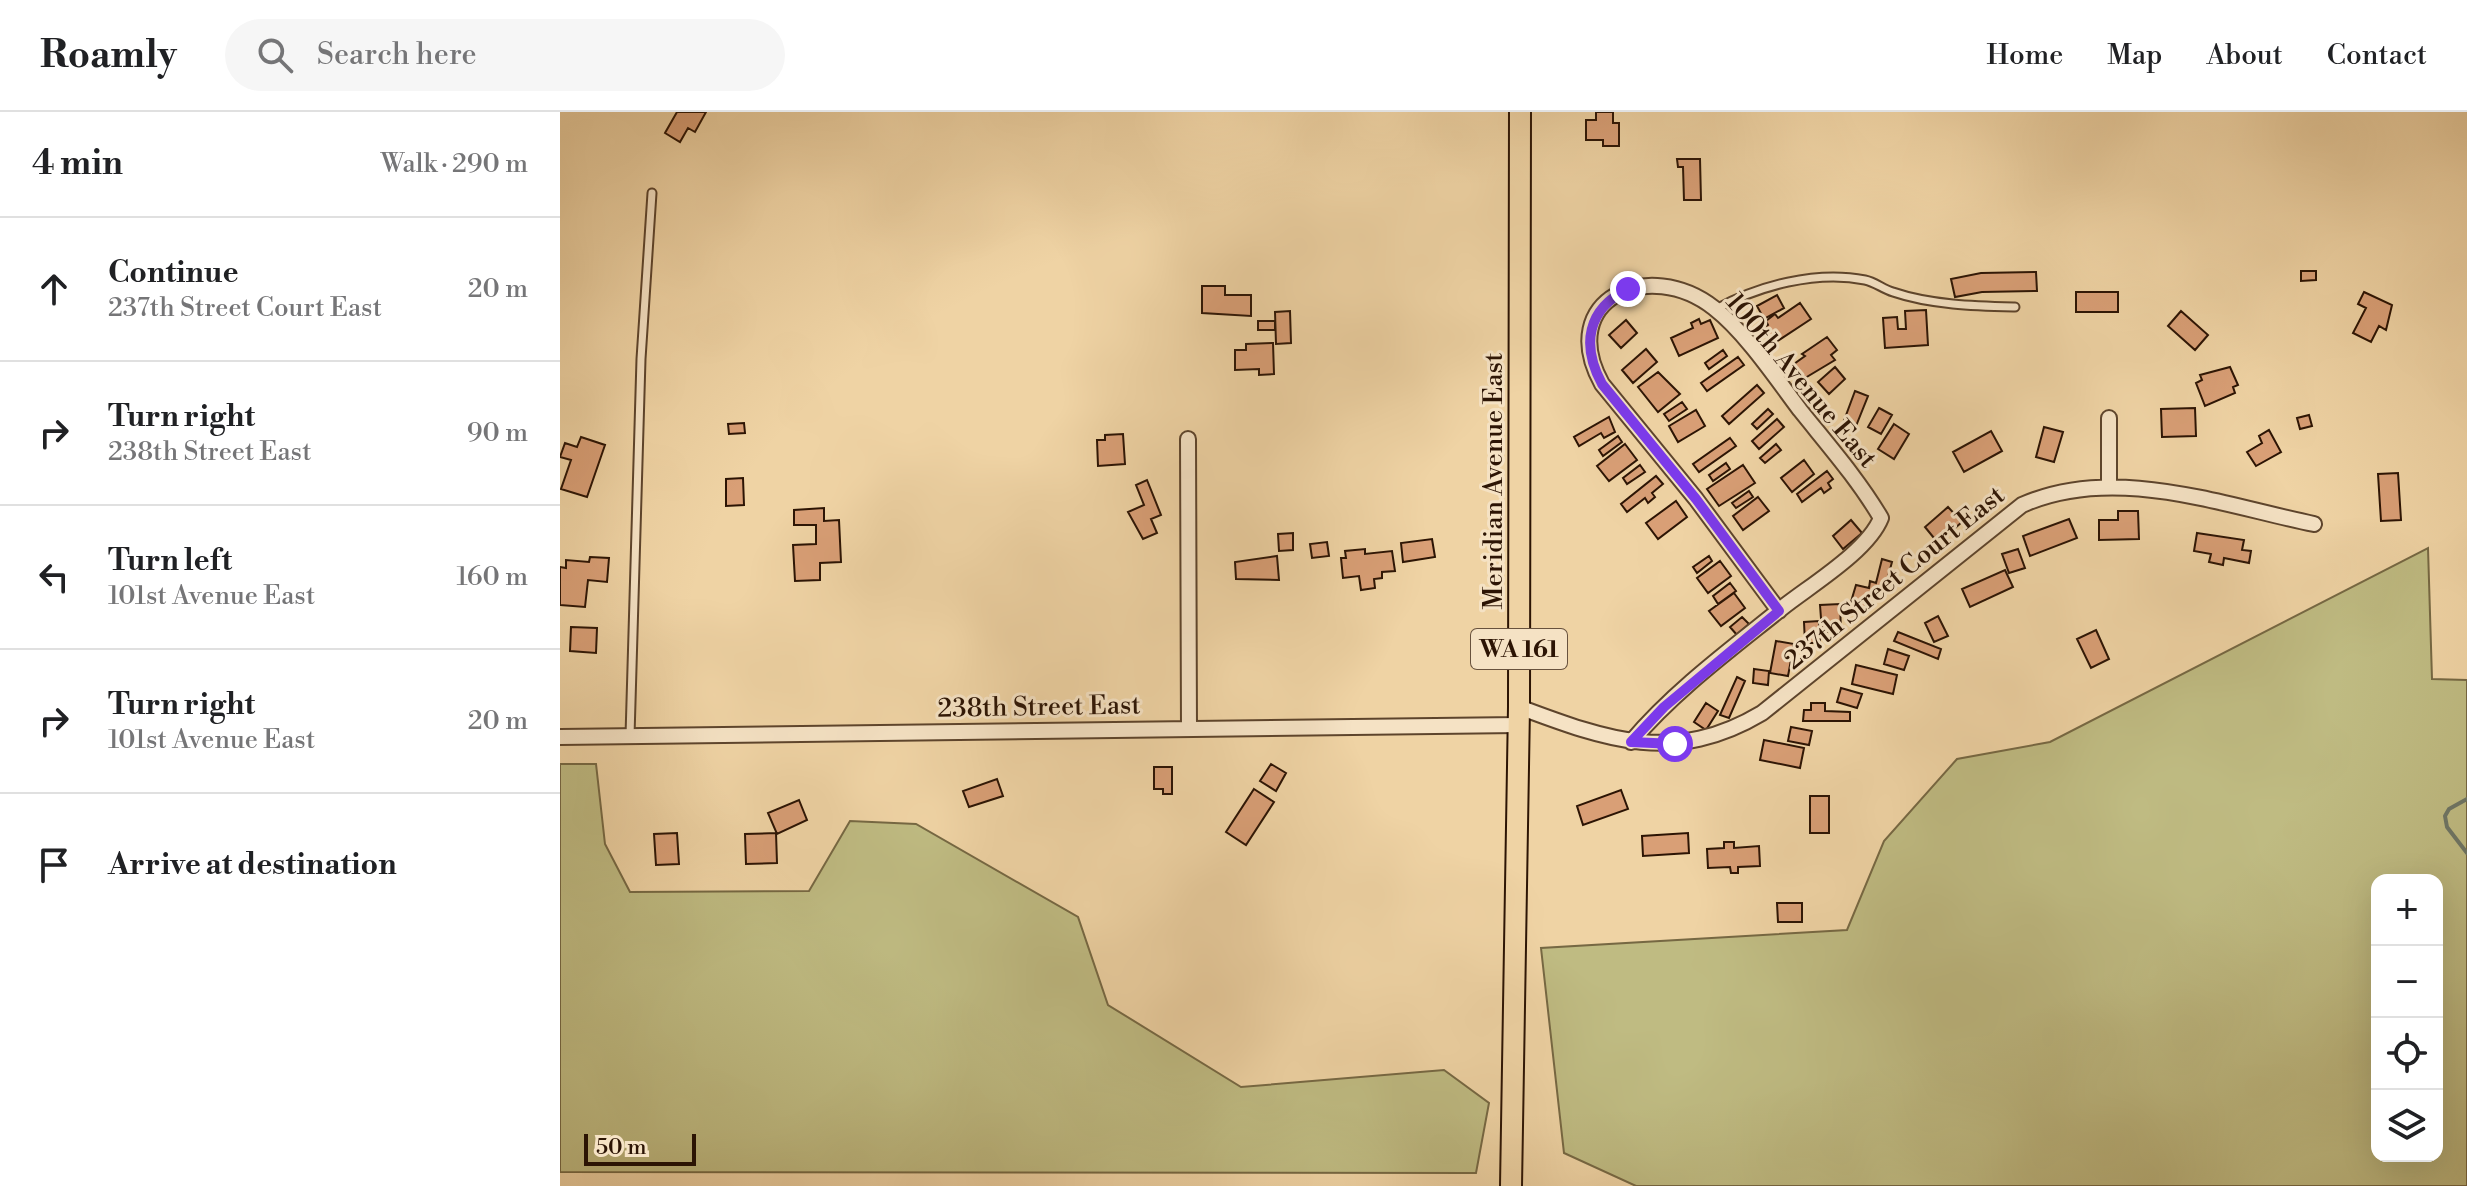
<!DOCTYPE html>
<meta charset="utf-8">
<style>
:root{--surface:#fff;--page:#f6f6f6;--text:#202124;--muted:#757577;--line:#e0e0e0}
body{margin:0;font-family:"Libre Bodoni",serif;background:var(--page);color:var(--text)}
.controls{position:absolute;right:24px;bottom:24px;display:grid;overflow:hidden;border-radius:16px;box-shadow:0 8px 32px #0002}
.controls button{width:72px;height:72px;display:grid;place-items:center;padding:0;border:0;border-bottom:2px solid var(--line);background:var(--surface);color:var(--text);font:40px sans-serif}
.scale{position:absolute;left:24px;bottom:20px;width:112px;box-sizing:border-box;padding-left:8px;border:4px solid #2c1404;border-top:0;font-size:22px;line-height:28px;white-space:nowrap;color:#2c1404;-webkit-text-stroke:6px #f5e2c4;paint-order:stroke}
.stop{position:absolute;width:24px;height:24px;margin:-18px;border:6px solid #7c3aed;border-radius:50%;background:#fff}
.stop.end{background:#7c3aed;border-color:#fff;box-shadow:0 2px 8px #0008}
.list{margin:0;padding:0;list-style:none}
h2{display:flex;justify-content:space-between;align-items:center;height:104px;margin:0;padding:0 32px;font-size:34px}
h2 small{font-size:26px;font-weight:400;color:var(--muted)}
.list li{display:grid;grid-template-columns:52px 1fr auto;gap:24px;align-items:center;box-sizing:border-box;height:144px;padding:0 32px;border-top:2px solid var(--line)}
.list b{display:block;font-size:30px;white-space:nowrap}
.list p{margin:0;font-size:26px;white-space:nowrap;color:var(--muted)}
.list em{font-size:26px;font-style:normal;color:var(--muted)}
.icon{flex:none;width:44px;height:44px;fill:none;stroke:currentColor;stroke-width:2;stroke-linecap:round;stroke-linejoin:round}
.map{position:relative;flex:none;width:1907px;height:1074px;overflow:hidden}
header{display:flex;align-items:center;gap:48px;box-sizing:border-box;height:112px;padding:0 40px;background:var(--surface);border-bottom:2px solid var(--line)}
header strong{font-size:38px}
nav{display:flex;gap:44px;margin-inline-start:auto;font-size:28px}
.search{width:560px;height:72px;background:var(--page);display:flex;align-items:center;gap:20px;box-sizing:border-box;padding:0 28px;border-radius:44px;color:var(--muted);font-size:30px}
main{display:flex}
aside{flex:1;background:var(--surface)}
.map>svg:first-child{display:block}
</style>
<header>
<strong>Roamly</strong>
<div class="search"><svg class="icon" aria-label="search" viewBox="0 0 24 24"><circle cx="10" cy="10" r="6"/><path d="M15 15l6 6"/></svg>Search here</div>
<nav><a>Home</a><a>Map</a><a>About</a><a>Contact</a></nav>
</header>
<main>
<aside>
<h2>4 min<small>Walk · 290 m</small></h2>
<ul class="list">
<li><svg class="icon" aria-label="ahead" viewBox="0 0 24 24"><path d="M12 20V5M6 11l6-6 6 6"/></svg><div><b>Continue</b><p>237th Street Court East</p></div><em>20 m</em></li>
<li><svg class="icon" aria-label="right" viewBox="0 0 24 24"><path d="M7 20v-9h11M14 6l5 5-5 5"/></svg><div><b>Turn right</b><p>238th Street East</p></div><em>90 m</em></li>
<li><svg class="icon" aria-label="left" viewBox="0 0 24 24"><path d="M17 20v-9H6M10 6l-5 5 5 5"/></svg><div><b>Turn left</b><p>101st Avenue East</p></div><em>160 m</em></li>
<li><svg class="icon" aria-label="right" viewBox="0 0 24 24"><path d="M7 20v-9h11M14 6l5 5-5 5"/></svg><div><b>Turn right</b><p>101st Avenue East</p></div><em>20 m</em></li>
<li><svg class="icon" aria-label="arrive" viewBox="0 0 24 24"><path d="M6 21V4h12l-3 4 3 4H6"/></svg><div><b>Arrive at destination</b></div></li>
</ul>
</aside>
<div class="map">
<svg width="1907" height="1074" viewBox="0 0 1907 1074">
<rect width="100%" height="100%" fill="#efd3a4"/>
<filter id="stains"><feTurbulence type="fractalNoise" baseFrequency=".0025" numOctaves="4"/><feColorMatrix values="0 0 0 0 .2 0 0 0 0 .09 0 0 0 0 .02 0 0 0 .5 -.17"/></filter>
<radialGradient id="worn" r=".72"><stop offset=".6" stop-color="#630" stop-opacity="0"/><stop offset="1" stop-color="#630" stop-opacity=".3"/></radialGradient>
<path fill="#bfbb82" stroke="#766843" stroke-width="2" fill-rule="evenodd" d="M1868,436l4,131 35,1v506h-831l-72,-33 -23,-205 306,-18 37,-89 73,-82 93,-17zM1877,768v276h-60v-276z
M0,652h36l9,80 25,48 179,-1 41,-70 66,3 162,93 30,88 133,82 203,-17 45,33 -13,70 -916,-1z"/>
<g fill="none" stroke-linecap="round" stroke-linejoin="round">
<path stroke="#6e7666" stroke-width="4" d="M1907,687l-18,10 -4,7 2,11 20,26"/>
</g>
<path fill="#d99f76" stroke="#2c1404" stroke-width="2" d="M117,0h29l-11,20 -7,-4 -8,14 -15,-9z
M1036,0h17v11h6v23h-16v-6h-17v-20h10z
M1117,47h23l1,41h-17l-1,-33h-5z
M1741,159h15v9l-15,1z
M1476,160l1,19 -55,1 -27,5 -4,-18 30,-6z
M642,174h23v9h26v21l-49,-3z
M1516,180h42v20h-42z
M1804,180l28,13 -6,25 -7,-4 -8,16 -18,-9 13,-25 -8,-4z
M1217,183l7,13 -20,11 -7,-13z
M1240,191l11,16 -38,25 -11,-15 6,-4 -2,-4 9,-7 3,4z
M1366,198l2,35 -43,3 -2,-30 14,-1 1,12h8l-1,-18z
M730,199l1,32 -15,1 -1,-32z
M1621,199l27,24 -13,15 -27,-24z
M1139,207l2,5 9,-4 8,18 -39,18 -8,-18 22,-10 -2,-5z
M1066,208l11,13 -16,15 -12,-13z
M698,209h17v9h-17z
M1267,225l10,13 -6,5 4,5 -30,18 -11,-14 11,-8 -3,-2z
M713,231l1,31 -15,1v-6l-24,1v-20h11v-6z
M1086,237l11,13 -24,21 -11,-13z
M1163,238l4,6 -18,13 -4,-6z
M1178,245l6,8 -37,26 -6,-8z
M1275,255l10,12 -16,15 -11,-12z
M1670,255l8,18 -5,2 2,6 -30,13 -9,-23 6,-3 -2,-5z
M1098,260l22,22 -22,18 -20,-25z
M1197,273l7,8 -35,31 -7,-8z
M1295,279l13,5 -14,35 -12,-5z
M1122,290l5,7 -18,12 -5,-7z
M1319,296l13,7 -11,19 -13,-7z
M1635,296l1,28 -34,1 -1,-28z
M1208,297l5,5 -16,15 -5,-5z
M1136,298l9,16 -27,16 -9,-16z
M1749,303l3,11 -12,3 -3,-11z
M1049,305l6,15 -11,6 -3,-5 -22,13 -5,-9z
M1217,307l7,8 -25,22 -7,-8z
M184,311l1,10 -16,1 -1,-10z
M1334,312l15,10 -15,25 -16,-10z
M1484,315l19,5 -9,30 -18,-5z
M1709,318l12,22 -25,14 -9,-14 15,-9 -3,-7z
M1431,319l11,20 -38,21 -11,-20z
M563,322l2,30 -27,2 -1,-26h8v-5z
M1058,324l4,6 -19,14 -4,-6z
M21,325l24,8 -18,52 -26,-8 10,-29 -11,-3 5,-14 12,4z
M1170,326l6,8 -37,26 -6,-8z
M1065,332l12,16 -28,21 -12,-15z
M1216,332l5,6 -16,13 -5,-5z
M1244,348l10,14 -22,18 -11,-14z
M1166,351l4,6 -17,12 -4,-6z
M1080,353l5,7 -18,12 -4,-6z
M1183,353l12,18 -36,23 -12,-17z
M1267,359l6,8 -5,4 3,5 -7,5 -3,-5 -19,14 -5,-8z
M1838,361l3,47 -20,1 -3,-47z
M1096,364l7,8 -11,9 3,4 -7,6 -3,-5 -18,14 -6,-8z
M183,366l1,27 -18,1v-27z
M587,368l14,35 -10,4 6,14 -14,6 -15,-27 16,-7 -8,-20z
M1189,379l4,6 -17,11 -4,-5z
M1198,385l11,14 -26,19 -10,-14z
M1116,389l11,16 -29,22 -12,-16z
M1388,395l14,15 -24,21 -13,-16z
M264,396v13l15,-1 2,42 -21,1v17l-25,1 -2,-36 23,-1v-19h-22v-15z
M1558,399h20l1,28 -40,1v-20h19z
M1509,407l8,19 -47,18 -7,-20z
M1291,408l11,13 -19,16 -10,-13z
M733,421v17l-14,1 -1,-17z
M1637,421l47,7 -2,10 9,1 -2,12 -25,-5 -1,7 -14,-3 2,-8 -17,-3z
M872,427l3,18 -32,5 -2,-19z
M767,430l2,14 -17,2 -2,-14z
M805,437v5l27,-3 3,20 -13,1v6l-8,1 1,9 -14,2 -2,-14 -16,2 -2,-20h5l-1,-7z
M1458,437l7,19 -16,5 -7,-19z
M717,444l2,24 -43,-1 -1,-17z
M1149,444l3,5 -15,12 -4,-6z
M30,445l19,1 -2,24 -19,-2 -3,27 -25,-2v-38l6,1v-8l23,2z
M1322,447l10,3 -10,37 -14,-4 -3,14 -15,-4 6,-20 13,3 1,-7 6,2z
M1160,449l11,15 -23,17 -11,-15z
M1445,458l8,17 -43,20 -8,-18z
M1170,471l6,8 -18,13 -5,-8z
M1174,481l11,15 -24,18 -12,-15z
M1280,492l1,27 -19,1 -2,-27z
M1378,504l10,20 -14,6 -9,-19z
M1182,505l7,7 -12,11 -7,-8z
M1259,509l1,22h-15l-1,-21z
M11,515l26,1 -1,25 -26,-2z
M1536,518l13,29 -18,9 -14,-29z
M1338,520l43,17 -3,10 -44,-18z
M1216,529l18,3 -6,32 -18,-3z
M1328,537l21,7 -5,14 -20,-6z
M1296,553l41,10 -4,19 -41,-10z
M1194,557l15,2 -1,14 -15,-2z
M1177,565l8,4 -16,37 -9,-3z
M1281,576l21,6 -5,14 -20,-6z
M1146,591l12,8 -12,19 -12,-8z
M1251,591h14v8l25,1v9h-47l1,-11h7z
M1231,615l21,4 -3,14 -21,-4z
M1204,628l40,8 -4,20 -40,-8z
M711,652l15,9 -10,18 -16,-10z
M594,655h18v27h-9v-5h-9z
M437,667l6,17 -34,11 -6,-16z
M694,677l20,13 -28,43 -20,-13z
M1061,678l7,19 -45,16 -6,-19z
M1250,684h19v37h-19z
M239,688l8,20 -30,14 -9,-21z
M117,721l2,31 -23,1 -2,-31z
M216,721l1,30 -31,1 -1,-30z
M1128,721l1,20 -46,3 -1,-20z
M1164,730h10v6l25,-2 1,20 -22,1v6h-7l-1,-6 -22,1 -1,-19 17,-1z
M1217,791h25v19h-24z"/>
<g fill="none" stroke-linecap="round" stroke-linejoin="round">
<defs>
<path id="lane" d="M1156,197c42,-23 100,-39 149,-29 10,2 18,9 28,12 38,13 83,14 122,15
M70,624l11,-377 11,-166"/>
<path id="street" d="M628,327l1,289
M1549,374v-68
M959,595c88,33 156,58 243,6l260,-208c92,-41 199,0 292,19
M0,625l958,-12
M1071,630c43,-51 100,-93 151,-134 29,-23 86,-57 99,-90 -23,-39 -53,-73 -81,-108 -24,-32 -55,-78 -86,-102 -65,-51 -159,-9 -112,76l94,115 83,112"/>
<path id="primary" d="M951,1074l8,-479 1,-595"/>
</defs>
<use href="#lane" stroke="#5d442c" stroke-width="11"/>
<use href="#street" stroke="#5d442c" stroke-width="18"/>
<use href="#primary" stroke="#2c1404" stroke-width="24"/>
<use href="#lane" stroke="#f5e2c4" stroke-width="7"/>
<use href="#street" stroke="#f5e2c4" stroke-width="14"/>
<use href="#primary" stroke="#efd3a4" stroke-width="20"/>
</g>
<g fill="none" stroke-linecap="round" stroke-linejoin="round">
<path stroke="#7c3aed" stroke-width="10" d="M1068,177c-41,20 -47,56 -26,95l94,115 83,112 -115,96 -33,35 44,2"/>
</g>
<g text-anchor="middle" stroke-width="6" stroke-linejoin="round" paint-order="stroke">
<rect fill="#f5e2c4" stroke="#68523e" stroke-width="2" x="911" y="517" width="96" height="40" rx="6"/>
<g font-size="24" font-weight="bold" fill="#2c1404">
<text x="959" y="545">WA 161</text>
</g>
<g font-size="26" fill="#2c1404" stroke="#f5e2c4">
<text transform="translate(1242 268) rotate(50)" y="9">100th Avenue East</text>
<text transform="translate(933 369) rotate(-90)" y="9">Meridian Avenue East</text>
<text transform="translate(1334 465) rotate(-39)" y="9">237th Street Court East</text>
<text transform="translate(479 594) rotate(-1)" y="9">238th Street East</text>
</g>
</g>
<rect width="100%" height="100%" filter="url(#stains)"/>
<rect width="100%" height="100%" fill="url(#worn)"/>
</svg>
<div class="controls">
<button>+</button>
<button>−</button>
<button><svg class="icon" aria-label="locate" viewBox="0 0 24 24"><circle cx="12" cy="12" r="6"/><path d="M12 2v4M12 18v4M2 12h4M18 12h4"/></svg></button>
<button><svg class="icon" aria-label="layers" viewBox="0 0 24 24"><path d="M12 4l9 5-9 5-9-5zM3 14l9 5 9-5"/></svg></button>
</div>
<div class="scale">50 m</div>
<div class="stop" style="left:1115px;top:632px"></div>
<div class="stop end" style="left:1068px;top:177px"></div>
</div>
</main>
